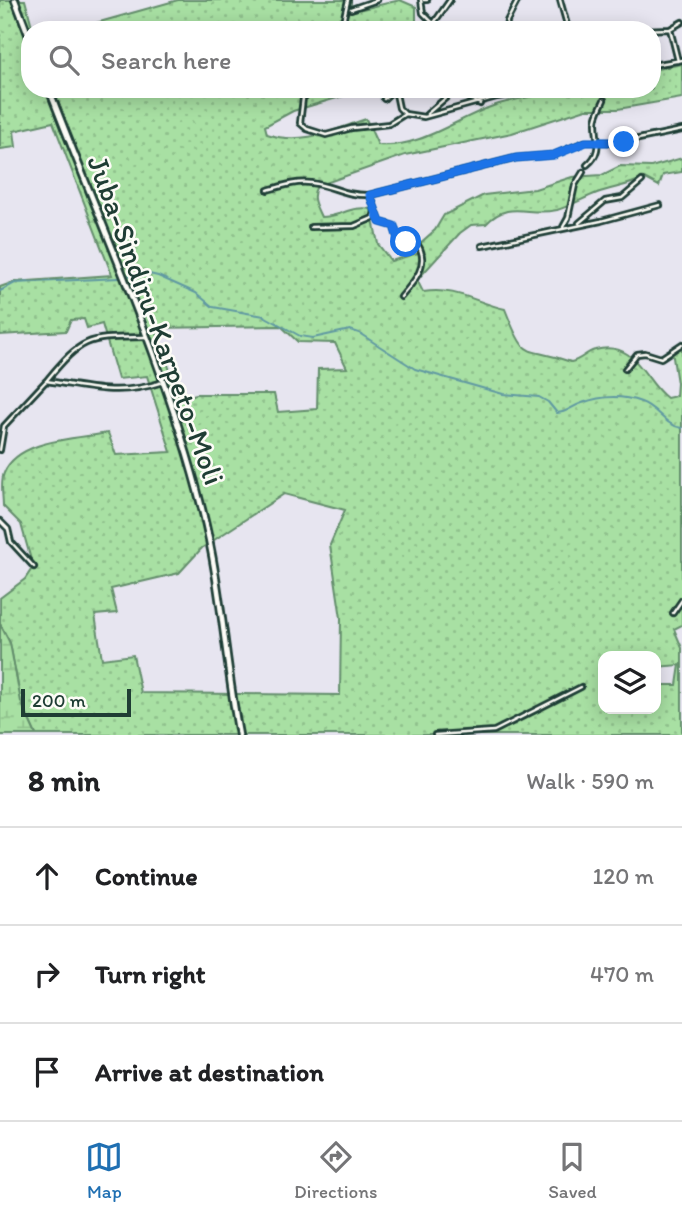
<!DOCTYPE html>
<meta charset="utf-8">
<style>
:root{--surface:#fff;--page:#f6f6f6;--text:#202124;--muted:#757577;--line:#e0e0e0;--accent:#1f6fb2}
body{margin:0;font-family:Itim,sans-serif;background:var(--page);color:var(--text)}
.controls{position:absolute;right:21px;bottom:21px;display:grid;overflow:hidden;border-radius:14px;box-shadow:0 4px 18px #0003}
.controls button{width:63px;height:63px;display:grid;place-items:center;padding:0;border:0;border-bottom:2px solid var(--line);background:var(--surface);color:var(--text);font:35px sans-serif}
.scale{position:absolute;left:21px;bottom:18px;width:110px;box-sizing:border-box;padding-left:7px;border:4px solid #1f3d34;border-top:0;font-size:19px;line-height:24px;white-space:nowrap;color:#1f3d34;-webkit-text-stroke:5px #fdfcf7;paint-order:stroke}
.stop{position:absolute;width:21px;height:21px;margin:-16px;border:5px solid #1a73e8;border-radius:50%;background:#fff}
.stop.end{background:#1a73e8;border-color:#fff;box-shadow:0 2px 7px #0008}
.list{margin:0;padding:0;list-style:none}
h2{display:flex;justify-content:space-between;align-items:center;height:91px;margin:0;padding:0 28px;font-size:30px}
h2 small{font-size:23px;font-weight:400;color:var(--muted)}
.list li{display:grid;grid-template-columns:46px 1fr auto;gap:21px;align-items:center;box-sizing:border-box;height:98px;padding:0 28px;border-top:2px solid var(--line)}
.list b{display:block;font-size:26px;white-space:nowrap}
.list em{font-size:23px;font-style:normal;color:var(--muted)}
.icon{flex:none;width:38px;height:38px;fill:none;stroke:currentColor;stroke-width:2;stroke-linecap:round;stroke-linejoin:round}
.map{position:relative;flex:none;width:682px;height:735px;overflow:hidden}
.search{position:absolute;background:var(--surface);box-shadow:0 4px 18px #0003;left:21px;right:21px;top:21px;height:77px;display:flex;align-items:center;gap:18px;box-sizing:border-box;padding:0 24px;border-radius:28px;color:var(--muted);font-size:26px}
.sheet{height:385px;background:var(--surface)}
nav{display:flex;justify-content:space-around;align-items:center;box-sizing:border-box;height:98px;border-top:2px solid var(--line);background:var(--surface);font-size:19px;color:var(--muted)}
nav a{display:grid;justify-items:center;gap:4px}
nav .on{color:var(--accent)}
.map>svg:first-child{display:block}
</style>
<div class="map">
<svg width="682" height="735" viewBox="0 0 682 735">
<defs>
<pattern id="grass-dots" width="8" height="8" patternUnits="userSpaceOnUse" patternTransform="scale(1.75)"><rect width="8" height="8" fill="#a8e0a3"/><path d="M2 2h.1M6 6h.1" fill="none" stroke="#90c18d" stroke-width="1.8" stroke-linecap="round"/></pattern>
<pattern id="wetland-marsh" width="20" height="14" patternUnits="userSpaceOnUse" patternTransform="scale(1.75)"><rect width="20" height="14" fill="#a8e0a3"/><path d="M1 5h8M5 5V1M11 12h8M15 12V8" fill="none" stroke="#90c18d"/></pattern>
</defs>
<rect width="100%" height="100%" fill="#e7e5f0"/>
<filter id="ink" filterUnits="userSpaceOnUse"><feTurbulence type="fractalNoise" baseFrequency=".0143" numOctaves="2"/><feDisplacementMap in="SourceGraphic" scale="14" xChannelSelector="R" yChannelSelector="G"/><feConvolveMatrix kernelMatrix="1 2 1 2 8 2 1 2 1" color-interpolation-filters="sRGB"/></filter>
<g filter="url(#ink)">
<path fill="url(#grass-dots)" stroke="#648e6c" stroke-width="2" fill-rule="evenodd" d="M0,0h25l8,30h-3v59h337l-74,22 -28,15 2,8c35,12 66,-4 99,-15l12,26c44,4 81,-29 121,-41 53,-15 99,-15 153,-15v-19l30,-6v34l-64,11h-32l-74,24 -107,22 -88,31c-7,11 -1,20 4,31 19,0 31,-12 50,-8l7,35 13,17 27,-8 -1,-7 18,-16 9,-15 40,-20 51,-6 37,-12 30,-2 18,-9 31,1 31,-9v14l-19,3 -4,11 -15,-8c-16,8 -30,9 -47,15 -13,5 -27,13 -40,17 -30,7 -47,-11 -71,14l-15,1 -11,8 -43,47 6,12c34,-5 51,10 82,17 22,56 18,35 66,53 10,-2 15,-10 24,-12 42,-11 49,32 72,48l9,-2 1,-13 -5,-32 10,-7v281l-8,4 8,19v87h-646l-15,-33 -11,-59 -10,-19v-26l25,-19 8,-12 -12,-43 -18,-18c0,-10 -3,-24 1,-33 14,-34 72,-34 104,-40l8,22 55,-3 -24,-76 -29,3 -16,-55 -15,4 -3,-9 -13,1 -5,11 -66,4v-48l14,-5 98,-7 -59,-153 -39,9 2,16 -16,2zM281,326l17,16 37,1 12,25 -29,1 -1,40 -39,3 -4,-18h-78l-16,5 -25,-71zM284,494l61,16 -15,35 11,73 -1,77 -199,-2 -8,-38 -31,4 -7,-44 22,-2 -6,-24 68,-16 23,-25zM623,654l33,2v11l24,-2 -3,20h-21v24h-53v-53z
M178,0h173l-1,12 50,-12 16,7v23h-345z"/>
<path fill="url(#wetland-marsh)" stroke="#648e6c" stroke-width="2" d="M0,624l10,19 11,59 15,33h-36z"/>
<g fill="none" stroke-linecap="round" stroke-linejoin="round">
<path stroke="#6099a2" stroke-width="2" d="M126,276l19,-3 13,3 38,17 17,14 51,9 36,20 13,2 37,-8 9,3 56,36 88,25 36,3 9,5 9,11c10,0 15,-7 25,-10 19,-7 40,-8 59,-1 16,5 24,24 41,26
M0,291l15,-8 104,-5"/>
<defs>
<path id="minor" d="M421,0l2,13 9,9
M424,0h3
M560,0l7,25 -5,5
M351,9l26,-9
M670,29l8,32
M341,30l7,-30
M429,30l21,-30
M506,30l1,-9 11,-21
M640,30l30,-1 12,-7
M652,65l30,-5
M316,89l-13,9 -3,25 7,6 19,6 26,-7 37,-4 16,-10 19,3 73,-20 51,-8
M395,89l4,19 6,6
M384,99l10,-10
M427,114l28,-24 25,14
M587,165c16,-13 9,-26 9,-43 0,-7 5,-15 8,-22
M268,190c14,-4 28,-9 43,-7 24,3 33,13 59,12
M579,223l26,-22 17,-3 20,-17
M311,227l43,-1 19,-8 2,-6
M563,227l5,-9 7,-33 8,-13
M482,246l119,-25 59,-16
M401,297c13,-15 29,-33 17,-52l-20,-6 -4,-13 -14,-4 -10,-27 146,-37 38,-3 31,-13h39l58,-12
M625,369l12,-15 8,-1 16,5 21,-14
M47,380c37,-45 42,-42 98,-43
M0,450l4,-24 42,-45c45,6 70,16 117,1
M0,521l8,8 3,13 23,25
M673,613l9,-13
M435,735l59,-4 87,-44"/>
<path id="secondary" d="M15,0l15,39
M49,89c53,139 117,276 153,420 19,74 23,151 37,226"/>
</defs>
<use href="#minor" stroke="#1f3d34" stroke-width="8"/>
<use href="#secondary" stroke="#1f3d34" stroke-width="10"/>
<use href="#minor" stroke="#fdfcf7" stroke-width="2.5"/>
<use href="#secondary" stroke="#fdfcf7" stroke-width="4.5"/>
</g>
</g>
<g fill="none" stroke-linecap="round" stroke-linejoin="round" filter="url(#ink)">
<path stroke="#1a73e8" stroke-width="9" d="M406,242l-8,-3 -4,-13 -14,-4 -10,-27 146,-37 38,-3 32,-13h38"/>
</g>
<g text-anchor="middle" stroke-width="5" stroke-linejoin="round" paint-order="stroke">
<g font-size="30" fill="#1f3d34" stroke="#fdfcf7">
<text transform="translate(156 320) rotate(70)" y="10">Juba-Sindiru-Karpeto-Moli</text>
</g>
</g>
</svg>
<div class="controls">
<button><svg class="icon" aria-label="layers" viewBox="0 0 24 24"><path d="M12 4l9 5-9 5-9-5zM3 14l9 5 9-5"/></svg></button>
</div>
<div class="scale">200 m</div>
<div class="stop" style="left:406px;top:242px"></div>
<div class="stop end" style="left:624px;top:142px"></div>
<div class="search"><svg class="icon" aria-label="search" viewBox="0 0 24 24"><circle cx="10" cy="10" r="6"/><path d="M15 15l6 6"/></svg>Search here</div>
</div>
<section class="sheet">
<h2>8 min<small>Walk · 590 m</small></h2>
<ul class="list">
<li><svg class="icon" aria-label="ahead" viewBox="0 0 24 24"><path d="M12 20V5M6 11l6-6 6 6"/></svg><div><b>Continue</b></div><em>120 m</em></li>
<li><svg class="icon" aria-label="right" viewBox="0 0 24 24"><path d="M7 20v-9h11M14 6l5 5-5 5"/></svg><div><b>Turn right</b></div><em>470 m</em></li>
<li><svg class="icon" aria-label="arrive" viewBox="0 0 24 24"><path d="M6 21V4h12l-3 4 3 4H6"/></svg><div><b>Arrive at destination</b></div></li>
</ul>
</section>
<nav>
<a class="on"><svg class="icon" aria-label="map" viewBox="0 0 24 24"><path d="M3 6l6-2 6 2 6-2v14l-6 2-6-2-6 2zM9 4v14M15 6v14"/></svg>Map</a>
<a><svg class="icon" aria-label="directions" viewBox="0 0 24 24"><path d="M12 3l9 9-9 9-9-9zM9 14v-3h6M13 9l2 2-2 2"/></svg>Directions</a>
<a><svg class="icon" aria-label="saved" viewBox="0 0 24 24"><path d="M7 4h10v16l-5-4-5 4z"/></svg>Saved</a>
</nav>
